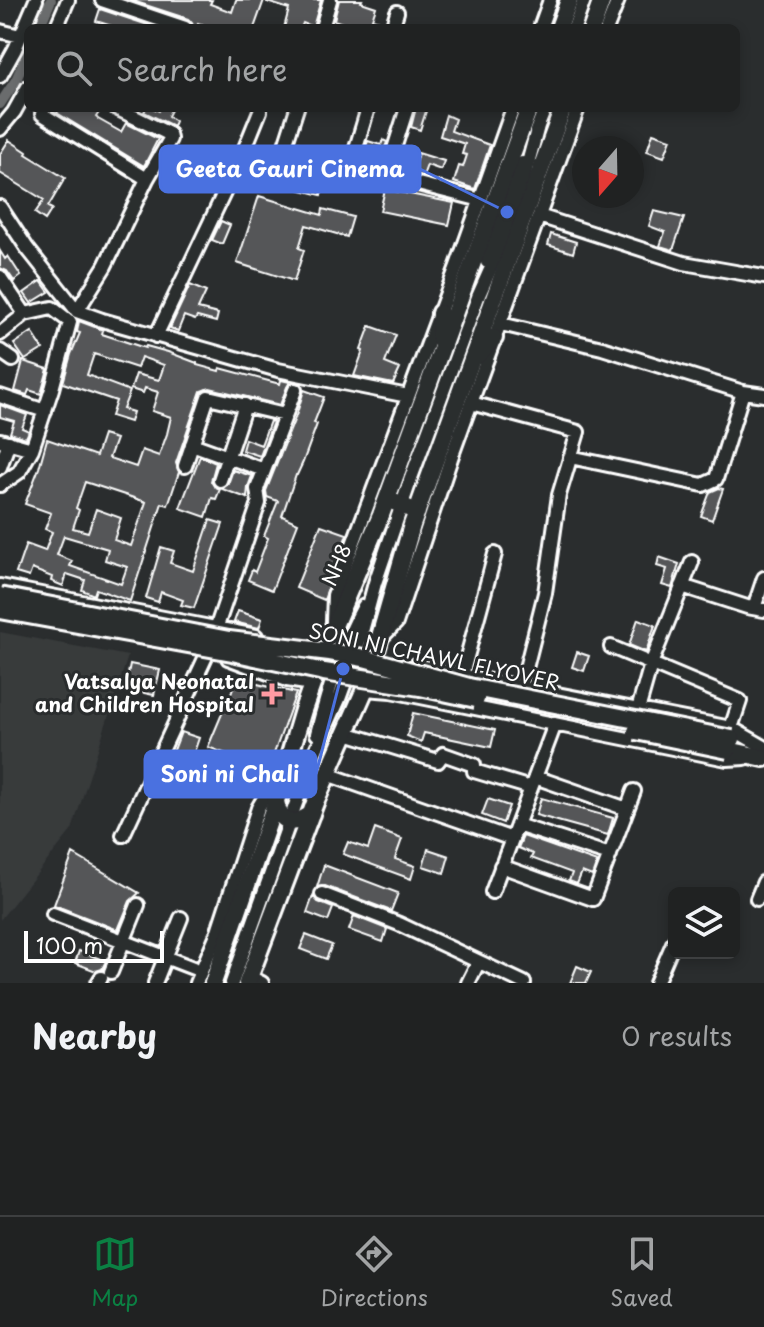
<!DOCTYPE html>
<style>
:root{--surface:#202222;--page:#282a2a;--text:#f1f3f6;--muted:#a2a4a5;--line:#3d3f40;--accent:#0b8043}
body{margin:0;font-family:"Playpen Sans",sans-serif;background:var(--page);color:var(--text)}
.controls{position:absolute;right:24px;bottom:24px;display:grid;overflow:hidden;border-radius:12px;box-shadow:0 4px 12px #0003}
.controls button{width:72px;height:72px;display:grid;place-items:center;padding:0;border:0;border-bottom:2px solid var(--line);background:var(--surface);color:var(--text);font:40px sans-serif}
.compass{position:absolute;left:572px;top:136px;width:72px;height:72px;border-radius:50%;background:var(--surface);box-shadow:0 4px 12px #0003;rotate:200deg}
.scale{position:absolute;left:24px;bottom:20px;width:140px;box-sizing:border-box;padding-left:8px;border:4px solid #fff;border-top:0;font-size:22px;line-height:28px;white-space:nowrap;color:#fff;-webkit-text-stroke:6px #2a2d2e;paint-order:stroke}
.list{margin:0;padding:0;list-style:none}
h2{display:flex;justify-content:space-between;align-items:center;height:104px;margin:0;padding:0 32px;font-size:34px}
h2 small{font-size:26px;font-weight:400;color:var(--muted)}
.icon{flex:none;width:44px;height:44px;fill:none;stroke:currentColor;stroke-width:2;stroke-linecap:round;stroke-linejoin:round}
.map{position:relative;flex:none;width:764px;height:983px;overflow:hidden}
.search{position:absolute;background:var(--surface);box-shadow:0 4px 12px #0003;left:24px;right:24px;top:24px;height:88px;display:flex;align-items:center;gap:20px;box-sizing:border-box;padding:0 28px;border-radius:12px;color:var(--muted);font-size:30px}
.sheet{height:232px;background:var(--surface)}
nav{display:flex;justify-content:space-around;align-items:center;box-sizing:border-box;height:112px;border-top:2px solid var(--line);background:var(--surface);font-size:22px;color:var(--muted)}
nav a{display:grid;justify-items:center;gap:4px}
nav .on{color:var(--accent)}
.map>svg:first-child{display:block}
</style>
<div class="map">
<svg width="764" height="983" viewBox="0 0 764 983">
<rect width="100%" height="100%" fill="#2a2d2e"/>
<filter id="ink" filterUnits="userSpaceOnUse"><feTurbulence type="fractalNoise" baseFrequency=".0125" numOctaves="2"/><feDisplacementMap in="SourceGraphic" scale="16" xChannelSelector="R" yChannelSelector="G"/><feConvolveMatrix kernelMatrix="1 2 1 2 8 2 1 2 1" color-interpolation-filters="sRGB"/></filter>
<g filter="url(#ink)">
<path fill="#373a3b" d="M0,632l128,24 -56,174 -72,90z"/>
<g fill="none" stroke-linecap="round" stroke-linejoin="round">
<path stroke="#6a6c6d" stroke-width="10" d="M39,28l12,-28
M0,104l16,-24 12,-28"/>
</g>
<path fill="#555758" stroke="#fff" stroke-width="2" fill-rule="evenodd" d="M130,0h82l-2,4 22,8 4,-12h28l-10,28h-41l-15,-5 -1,5h-3l-2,-5 -4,-4z
M267,0h54l-8,27 -10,-4 -2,5h-17l5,-19 -22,-7z
M339,0h23l-1,2 15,5 -4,12 12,3 -1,6h-15l-19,-6 -1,3 -14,-5z
M100,9l57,19h-39l-22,-7z
M60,108h42l-6,9 2,2 23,13 5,-9 32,16 -14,27 -87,-53z
M146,108h7l6,3 2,-3h11l-4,8 7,5 -2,5 -29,-14z
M416,108h11l-7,22 -9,-3z
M446,115l9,4 -4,12 39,14 -15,44 -21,-7 5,-16 4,1 4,-12 -5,-1 3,-10 -25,-8z
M653,133l18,6 -7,18 -17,-6z
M9,140l18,12 -1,2 39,24 -17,29 4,2 -7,11 -10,-7 9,-13 -44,-27v-19z
M383,140l4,2 -8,23 -6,-2 3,-7 -12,-4 4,-11 13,4z
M418,153l26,8 -3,9 -14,-5 -4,11 -11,-3z
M298,172l27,7 -4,16 -27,-7z
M385,189l69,14 -5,22 -69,-14z
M259,196l63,19 1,-6 30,8 -6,20 -41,-12 -7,23 5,2 -10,31 -57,-18z
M654,211l30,7 -11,32 -13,-4 5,-14 -16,-6z
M221,221l9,4 -8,19 -10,-4z
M551,234l25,8 -3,11 -25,-8z
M0,251l5,8 3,-3 13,20 -7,5 -7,-10 -7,-3z
M41,281l8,11 -18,11 -7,-10z
M190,285l16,7 -8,17 20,5 -2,8 -19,-5 -2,3 -11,-4 -6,15 -8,-3z
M79,321l24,9 -1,4 43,14 1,-2 22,6 29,11v2l22,6 1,-3 60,16 1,-4 9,2 -3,5 -7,18 -70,-17 -9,3 -25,72 3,9 -11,33 -6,-2 -32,98 -34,-12 -2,6 -12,-5 3,-10 -18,-6 -4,12 -12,-5 1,-4 -20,-8 -3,8 -13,-4 10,-29 19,7 7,-19 -7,-3 6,-16 -26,-9 14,-36 8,-29 49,17 7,-21 13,4 -7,19 27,9 6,-17 17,6 8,-22 4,-17 -19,-6 6,-19 -13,-4 -2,5 -12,-4 5,-15 23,6 5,-15 -23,-8 -4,11 -43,-14 -7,21 43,16 -7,18 10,3 -3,10 -19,-6 5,-15 -53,-18 8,-29 9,-21 -3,-1zM85,482l61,20 -15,44 -17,-6 7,-22 -25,-9 -8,23 -15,-4 6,-18 -3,-2zM64,536l44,13 -3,11 22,7 -6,17 -51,-18 2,-5 -15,-6z
M370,326l26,9 -11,28 15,6 -7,15 -39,-8 9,-25 -2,-1z
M32,332l11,17 -18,11 -11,-16z
M23,361l25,8 -7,25 -12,-4 -2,5 -12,-4z
M304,390l20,7 -10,26 3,1 -14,38 -6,13h-1l-14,41 16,7 -26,67 -24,-10 4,-10 3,2 13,-34 -4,-2 14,-35 -11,-4 -1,-6 31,-78z
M0,405l27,10 -5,13 7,3 -3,7 -16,-5 4,-12 -14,-4z
M270,421l3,1 -13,34 -18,-6 3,-11 16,6z
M200,456l16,7 -5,18 3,5 6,3 -4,10 -4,-1 -6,19 -26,-9z
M233,470l19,6 -4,11 -1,11 -25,-9 6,-5z
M719,488l4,1 -11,31 -11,-4 9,-24z
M210,520l13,4 -29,84 -13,-3 2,-5 -22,-8 -3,10 -12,-4 15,-51 13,4 -4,12 23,8z
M321,525l26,9 -23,66 -28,-12z
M659,557l20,7 -7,24 -10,-3 5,-16 -10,-3z
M238,611l24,8 -3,9 -25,-6z
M638,619l17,6 -9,27 -17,-7z
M577,652l12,4 -5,15 -12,-4z
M130,664l30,6 -6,25 -29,-6z
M236,679l60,14 -28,77 -60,-23 18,-43 1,1z
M413,713l82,17 -4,17 -67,-14 -3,9 -14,-6z
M181,732l18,6 -11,32 -19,-7z
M541,798l72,20 -5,17 -72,-20z
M488,799l21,7 -6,17 -21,-8z
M375,829l27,10 -7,20 20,7 -4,13 -68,-25 5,-12 20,7z
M523,836l74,26 -5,14 -10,-4 -5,12 -8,-3 3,-8 -41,-15 2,-4 -15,-6z
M428,849l21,7 -5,17 -21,-7z
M73,854l66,39 -9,8 -12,29 -64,-25z
M324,865l74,28 -7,18 -66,-25 -8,1z
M313,896l5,6 15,6 -5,13 -21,-8z
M354,916l33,13 -4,13 -34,-12z
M306,935l26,10 -6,14 -26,-10z
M79,951l27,10 -4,8 -6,2 -21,-8z
M577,966l14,6 -5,11h-16z"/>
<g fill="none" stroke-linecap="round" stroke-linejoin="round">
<defs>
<path id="minor" d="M102,0l83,28
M56,28l12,-28
M322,28l8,-28
M392,28l5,-16
M540,28l10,-28
M574,28l10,-28
M607,28l11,-28
M0,31l20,5
M0,76l15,-27 21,-49
M42,114l105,65
M0,129l14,-17 14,-25
M536,131l9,-23
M285,147l74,22 122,31
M280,161l17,-53
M351,165l17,-57
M386,174l21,-66
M0,207l27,41 50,63 25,9 176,50 130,26
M539,216l145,47 80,14
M487,262l8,-30 27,-69
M0,277l25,37
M77,311l28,-45 42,-87 23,-40 -1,-5 -53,-26
M501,324l101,24 141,44 21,3
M0,334l25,-20 27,-6 18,14 -18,67 -20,60 -13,23 -19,13
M156,336l87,-183 17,-42
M0,351l13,9
M0,396l45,15
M471,403l107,29 -19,63 -14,98 -24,95
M0,440l32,9
M192,444l72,26
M570,457l133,28 13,-6 27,-87
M185,466l23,-69 77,18
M0,467l9,-25
M220,480l25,-75
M0,586l256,50
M682,586l65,21 17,3
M754,608l10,-30
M333,621l1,-26 123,-329 56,-158
M216,629l43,-126 -2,-14 38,-99
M381,638l15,-15 55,-165 127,-350
M611,647l129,54 -9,27
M228,658l59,22 25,4
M416,665l74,16 241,47 33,19
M462,675l33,-121
M365,689l26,2 336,68 18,-1
M638,710l13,-46 41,-102
M346,733l92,28 5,-7 31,11v6l57,17
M317,734c11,-45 25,-87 47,-128
M327,774l185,65
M535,777l92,32
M517,825l93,30
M123,835l84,-181
M501,866l92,33 41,-108
M492,892l63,-168
M322,894l77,30 125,59
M757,899l7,-17
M53,914l148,57
M111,972l27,-67
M250,977l12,6
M98,983l3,-5
M155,983l26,-65
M196,983l21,-49 41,-126 22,-37
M232,983l79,-222 28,-62 18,-49 18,-67 36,-105 67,-181 27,-61 16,-47 17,-63
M468,983l10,-20
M656,983l18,-42"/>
<path id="major" d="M559,28l10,-28
M592,28l10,-28
M440,313l-1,20 2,9
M475,357l19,-19
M387,499l30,13
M728,750l36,8
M276,801c4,23 16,26 35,13
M213,983l63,-182 27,-91 23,-65 55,-130 148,-407
M247,983l69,-183 49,-111 47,-164 151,-417"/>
</defs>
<use href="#minor" stroke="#fff" stroke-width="18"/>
<use href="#major" stroke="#fff" stroke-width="22"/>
<use href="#minor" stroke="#2a2d2e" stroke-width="12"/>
<use href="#major" stroke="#2a2d2e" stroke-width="16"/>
<defs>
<path id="major-bridge" d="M0,596l229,44 101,12 34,6 105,29 263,52
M0,610l232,42 92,20 96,15 56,12
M636,731l92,19"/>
</defs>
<use href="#major-bridge" stroke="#fff" stroke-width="22" stroke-linecap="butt"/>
<use href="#major-bridge" stroke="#2a2d2e" stroke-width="16"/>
</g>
</g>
<path fill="#ff9aa2" stroke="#2a2d2e" stroke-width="3" d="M268 682h8v8h8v8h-8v8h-8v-8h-8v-8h8z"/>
<g text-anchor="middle" stroke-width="6" stroke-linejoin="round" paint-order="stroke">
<g font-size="20" fill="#fff" stroke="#2a2d2e">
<text transform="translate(337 565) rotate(-67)" y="7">NH8</text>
<text transform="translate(434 657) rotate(12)" y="7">SONI NI CHAWL FLYOVER</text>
</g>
<g font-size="20" font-weight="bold" fill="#fff" stroke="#2a2d2e" text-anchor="end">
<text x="254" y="689">Vatsalya Neonatal<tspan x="254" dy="23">and Children Hospital</tspan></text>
</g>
</g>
<path fill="none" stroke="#4a71e0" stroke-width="3" d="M507 212L420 169M343 669L316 774"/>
<g fill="#4a71e0" stroke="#2a2d2e" stroke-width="3">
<circle cx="507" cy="212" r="8"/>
<circle cx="343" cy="669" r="8"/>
</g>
<g fill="#4a71e0" stroke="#4a71e0" stroke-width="3">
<rect x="160" y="146" width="260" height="46" rx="8"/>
<rect x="145" y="751" width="171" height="46" rx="8"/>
</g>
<g font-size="22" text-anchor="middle" font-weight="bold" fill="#fff">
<text x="290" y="177">Geeta Gauri Cinema</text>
<text x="230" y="782">Soni ni Chali</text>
</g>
</svg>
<div class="controls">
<button><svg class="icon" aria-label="layers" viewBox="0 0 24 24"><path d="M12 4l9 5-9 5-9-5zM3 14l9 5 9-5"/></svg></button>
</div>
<svg class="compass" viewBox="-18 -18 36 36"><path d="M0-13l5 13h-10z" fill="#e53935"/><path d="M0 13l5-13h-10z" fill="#a2a4a5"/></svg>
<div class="scale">100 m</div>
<div class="search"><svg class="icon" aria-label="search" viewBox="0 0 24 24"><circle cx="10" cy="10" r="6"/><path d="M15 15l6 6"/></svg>Search here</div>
</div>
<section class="sheet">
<h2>Nearby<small>0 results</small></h2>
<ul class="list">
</ul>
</section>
<nav>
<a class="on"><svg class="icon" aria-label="map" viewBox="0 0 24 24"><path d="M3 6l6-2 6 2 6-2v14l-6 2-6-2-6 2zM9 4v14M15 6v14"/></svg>Map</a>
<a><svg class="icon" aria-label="directions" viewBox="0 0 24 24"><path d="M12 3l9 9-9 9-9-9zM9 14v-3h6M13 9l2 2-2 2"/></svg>Directions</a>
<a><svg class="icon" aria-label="saved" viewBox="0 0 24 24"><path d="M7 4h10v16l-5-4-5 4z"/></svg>Saved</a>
</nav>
